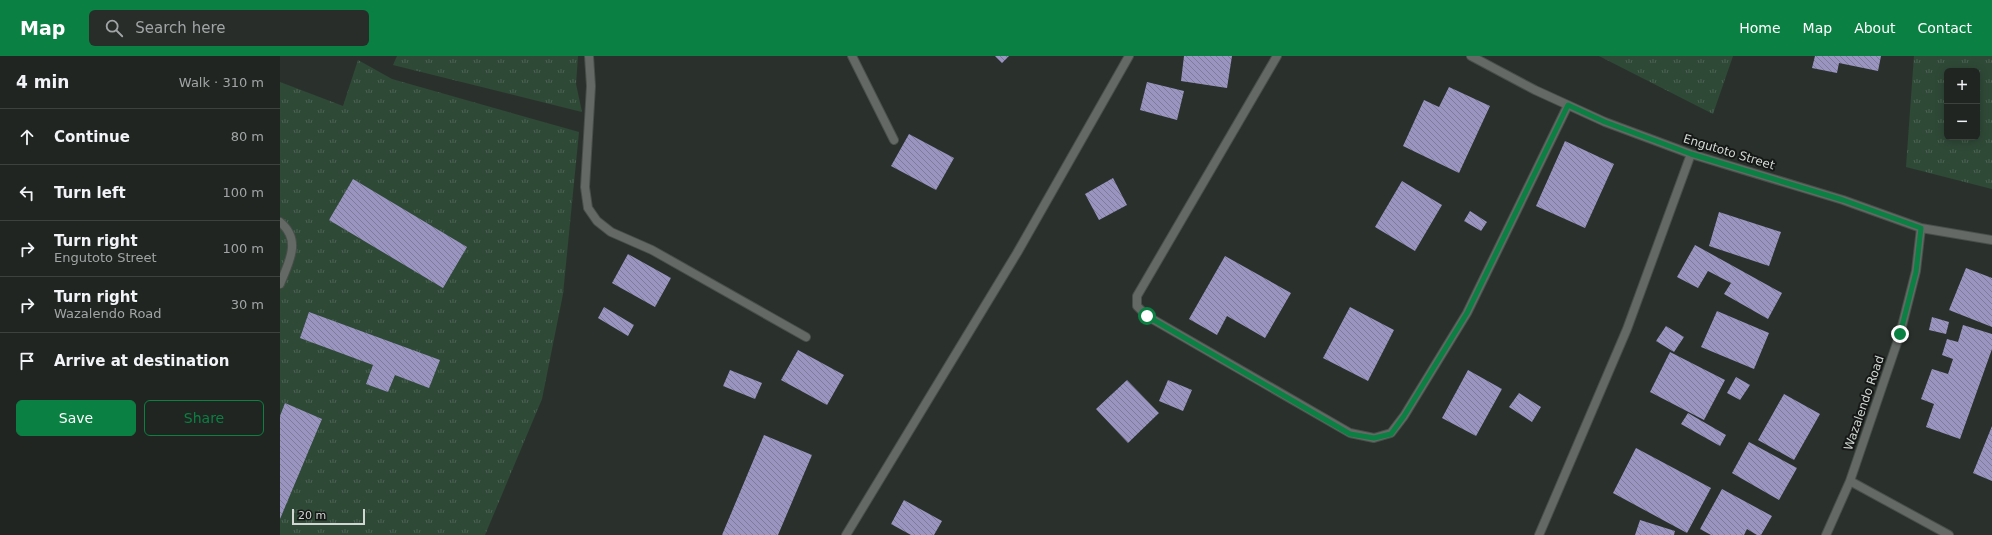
<!DOCTYPE html>
<meta charset="utf-8">
<style>
:root{--surface:#202521;--page:#282d2a;--text:#f1f3f6;--muted:#a2a5a5;--line:#3d423f;--accent:#0b8043}
body{margin:0;font-family:"DejaVu Sans",sans-serif;background:var(--page);color:var(--text)}
.controls{position:absolute;right:12px;top:12px;display:grid;overflow:hidden;border-radius:6px;box-shadow:0 2px 10px #0003}
.controls button{width:36px;height:36px;display:grid;place-items:center;padding:0;border:0;border-bottom:1px solid var(--line);background:var(--surface);color:var(--text);font:20px sans-serif}
.scale{position:absolute;left:12px;bottom:10px;width:73px;box-sizing:border-box;padding-left:4px;border:2px solid #d1d6d2;border-top:0;font-size:11px;line-height:14px;white-space:nowrap;color:#d1d6d2;-webkit-text-stroke:3px #151816;paint-order:stroke}
.stop{position:absolute;width:12px;height:12px;margin:-9px;border:3px solid #0b8043;border-radius:50%;background:#fff}
.stop.end{background:#0b8043;border-color:#fff;box-shadow:0 1px 4px #0008}
.list{margin:0;padding:0;list-style:none}
h2{display:flex;justify-content:space-between;align-items:center;height:52px;margin:0;padding:0 16px;font-size:17px}
h2 small{font-size:13px;font-weight:400;color:var(--muted)}
.list li{display:grid;grid-template-columns:26px 1fr auto;gap:12px;align-items:center;box-sizing:border-box;height:56px;padding:0 16px;border-top:1px solid var(--line)}
.list b{display:block;font-size:15px;white-space:nowrap}
.list p{margin:0;font-size:13px;white-space:nowrap;color:var(--muted)}
.list em{font-size:13px;font-style:normal;color:var(--muted)}
.actions{display:flex;gap:8px;padding:12px 16px}
.actions a{flex:1;padding:9px 0;border:1px solid var(--accent);border-radius:6px;text-align:center;font-size:14px;color:var(--accent)}
.actions .main{background:var(--accent);color:#fff}
.icon{flex:none;width:22px;height:22px;fill:none;stroke:currentColor;stroke-width:2;stroke-linecap:round;stroke-linejoin:round}
.map{position:relative;flex:none;width:1712px;height:479px;overflow:hidden}
header{display:flex;align-items:center;gap:24px;box-sizing:border-box;height:56px;padding:0 20px;background:var(--accent);color:#fff}
header strong{font-size:19px}
nav{display:flex;gap:22px;margin-inline-start:auto;font-size:14px}
.search{width:280px;height:36px;background:var(--page);display:flex;align-items:center;gap:10px;box-sizing:border-box;padding:0 14px;border-radius:6px;color:var(--muted);font-size:15px}
main{display:flex}
aside{flex:1;background:var(--surface)}
.map>svg:first-child{display:block}
</style>
<header>
<strong>Map</strong>
<div class="search"><svg class="icon" aria-label="search" viewBox="0 0 24 24"><circle cx="10" cy="10" r="6"/><path d="M15 15l6 6"/></svg>Search here</div>
<nav><a>Home</a><a>Map</a><a>About</a><a>Contact</a></nav>
</header>
<main>
<aside>
<h2>4 min<small>Walk · 310 m</small></h2>
<ul class="list">
<li><svg class="icon" aria-label="ahead" viewBox="0 0 24 24"><path d="M12 20V5M6 11l6-6 6 6"/></svg><div><b>Continue</b></div><em>80 m</em></li>
<li><svg class="icon" aria-label="left" viewBox="0 0 24 24"><path d="M17 20v-9H6M10 6l-5 5 5 5"/></svg><div><b>Turn left</b></div><em>100 m</em></li>
<li><svg class="icon" aria-label="right" viewBox="0 0 24 24"><path d="M7 20v-9h11M14 6l5 5-5 5"/></svg><div><b>Turn right</b><p>Engutoto Street</p></div><em>100 m</em></li>
<li><svg class="icon" aria-label="right" viewBox="0 0 24 24"><path d="M7 20v-9h11M14 6l5 5-5 5"/></svg><div><b>Turn right</b><p>Wazalendo Road</p></div><em>30 m</em></li>
<li><svg class="icon" aria-label="arrive" viewBox="0 0 24 24"><path d="M6 21V4h12l-3 4 3 4H6"/></svg><div><b>Arrive at destination</b></div></li>
</ul>
<div class="actions"><a class="main">Save</a><a>Share</a></div>
</aside>
<div class="map">
<svg width="1712" height="479" viewBox="0 0 1712 479">
<defs>
<pattern id="grass-tufts" width="24" height="20" patternUnits="userSpaceOnUse"><rect width="24" height="20" fill="#2f4937"/><path d="M3 7l-1-3M5 7V3M7 7l1-3M15 17l-1-3M17 17v-4M19 17l1-3" fill="none" stroke="#4c6253"/></pattern>
<pattern id="building-back-hatch" width="6" height="6" patternUnits="userSpaceOnUse"><rect width="6" height="6" fill="#9994c0"/><path d="M-1 5l2 2M0 0l6 6M5-1l2 2" fill="none" stroke="#7e7b99"/></pattern>
</defs>
<rect width="100%" height="100%" fill="#2a312c"/>
<path fill="url(#grass-tufts)" fill-rule="evenodd" d="M117,0h181l-2,28 6,28 -189,-47z
M1319,0h134l-20,58z
M1634,0h78v133l-86,-22zM1667,15h30v66h-30z
M78,4l34,19 187,53 -16,162 -21,105 -57,136h-205v-453l63,24z"/>
<path fill="url(#building-back-hatch)" d="M715,0h14l-7,7z
M904,0h48l-5,32 -46,-7z
M1535,0h66l-3,15 -39,-8 -2,10 -25,-5z
M867,26l37,9 -7,29 -37,-10z
M1169,31l41,19 -31,67 -56,-27 21,-46 15,7z
M629,78l45,24 -18,32 -45,-24z
M1285,85l49,23 -29,64 -49,-22z
M833,122l14,27 -28,15 -14,-26z
M73,123l114,68 -24,41 -114,-68z
M1122,125l40,24 -27,46 -40,-24z
M1190,155l17,11 -6,9 -17,-10z
M1439,156l62,20 -12,34 -60,-20z
M1415,189l87,48 -14,26 -44,-25 7,-11 -23,-12 -10,17 -21,-11z
M348,198l43,24 -16,29 -43,-24z
M945,200l66,37 -26,45 -38,-22 -10,19 -28,-16z
M1686,212l26,10v49l-43,-17z
M324,251l30,18 -6,11 -30,-18z
M1070,251l44,23 -26,51 -45,-23z
M1437,255l52,22 -15,36 -53,-22z
M29,256l131,48 -11,28 -34,-13 -7,17 -22,-8 7,-19 -73,-27z
M1652,261l17,5 -3,12 -17,-4z
M1683,269l29,9v15l-32,90 -34,-12 8,-23 -13,-5 11,-30 16,5 5,-15 -11,-4 5,-16 11,3z
M1386,270l18,11 -10,15 -18,-11z
M518,294l46,25 -17,30 -46,-25z
M1390,296l55,28 -21,40 -54,-28z
M450,314l32,13 -7,16 -32,-13z
M1188,314l34,19 -26,47 -34,-18z
M1456,321l14,8 -10,15 -13,-7z
M847,324l32,33 -31,30 -32,-34z
M888,324l24,10 -9,21 -24,-10z
M1239,337l22,14 -9,15 -23,-15z
M1504,338l36,20 -26,46 -36,-20z
M5,347l37,16 -42,100v-103z
M1408,357l38,22 -6,11 -39,-22z
M1712,370v55l-19,-8z
M484,379l48,20 -34,80h-56z
M1469,386l48,26 -18,32 -47,-27z
M1356,392l75,40 -24,45 -74,-40z
M1442,433l50,27 -11,19h-4l-10,-6 -3,6h-33l-11,-6z
M624,444l38,21 -8,14h-23l-20,-11z
M1360,464l35,11 -1,4h-39z"/>
<g fill="none" stroke-linecap="round" stroke-linejoin="round">
<defs>
<path id="service" d="M0,166c22,18 9,40 0,62"/>
<path id="minor" d="M309,0l2,30 -6,101 3,21 9,13 14,11 41,18 154,87
M572,0l42,84
M997,0l-140,240v10l10,10 203,117 24,5 17,-5 13,-17 63,-103 101,-208
M1191,0l64,34 70,32 86,32 152,46 78,28 71,12
M1570,425l99,54
M566,479l171,-282 112,-197
M1259,479l88,-206 64,-175
M1546,479l24,-54 50,-147 16,-63 5,-43"/>
</defs>
<use href="#service" stroke="#484f4a" stroke-width="10"/>
<use href="#minor" stroke="#484f4a" stroke-width="10"/>
<use href="#service" stroke="#656966" stroke-width="8"/>
<use href="#minor" stroke="#656966" stroke-width="8"/>
</g>
<g fill="none" stroke-linecap="round" stroke-linejoin="round">
<path stroke="#0b8043" stroke-width="5" d="M867,260l203,118 24,4 17,-4 13,-18 63,-103 101,-208 37,17 86,32 152,46 78,28 -5,44 -16,62"/>
</g>
<g text-anchor="middle" stroke-width="4" stroke-linejoin="round" paint-order="stroke">
<g font-size="12" fill="#d1d6d2" stroke="#151816">
<text transform="translate(1449 96) rotate(17)" y="4">Engutoto Street</text>
<text transform="translate(1584 347) rotate(-71)" y="4">Wazalendo Road</text>
</g>
</g>
</svg>
<div class="controls">
<button>+</button>
<button>−</button>
</div>
<div class="scale">20 m</div>
<div class="stop" style="left:867px;top:260px"></div>
<div class="stop end" style="left:1620px;top:278px"></div>
</div>
</main>
